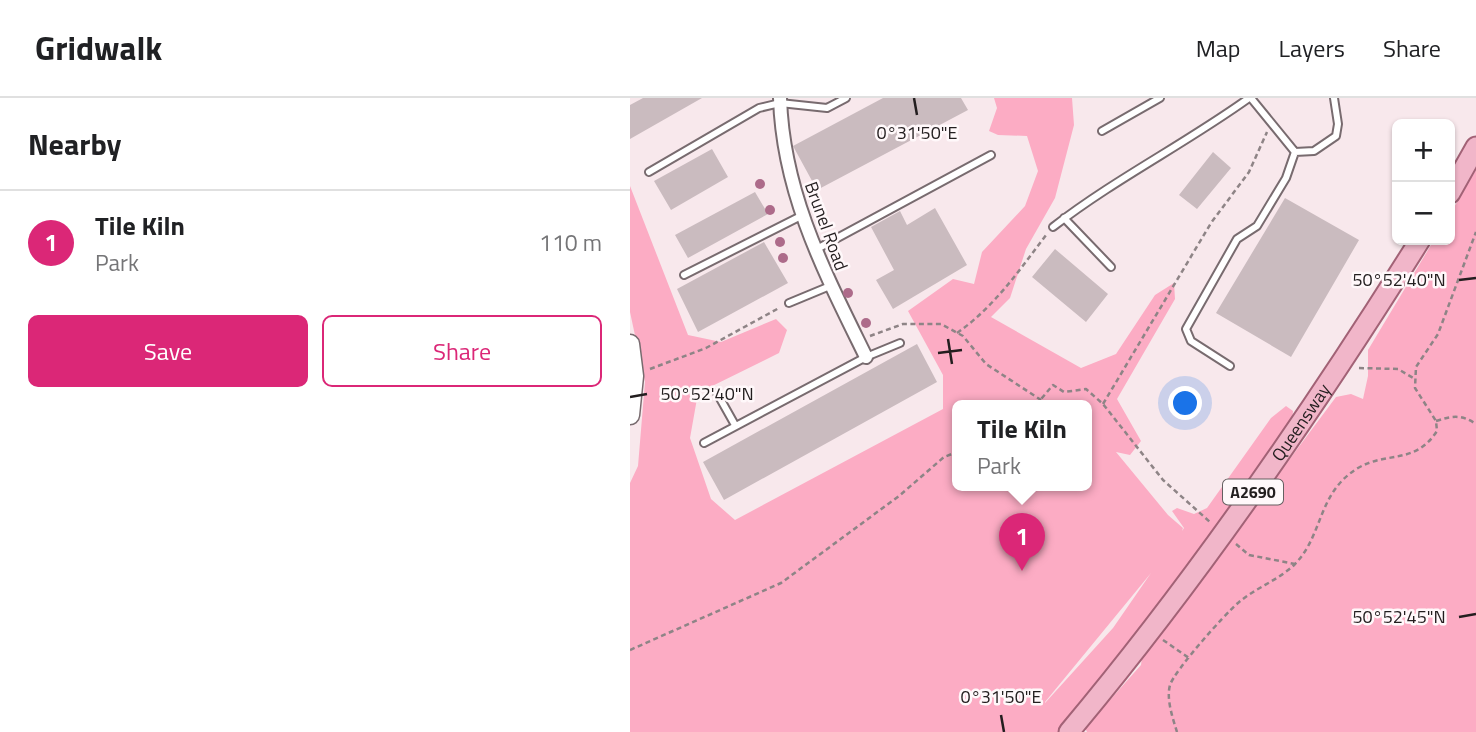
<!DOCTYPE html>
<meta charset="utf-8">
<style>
:root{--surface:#fff;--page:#f2f2f2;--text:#202124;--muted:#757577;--line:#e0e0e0;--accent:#db2777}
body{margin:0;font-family:"Titillium Web",sans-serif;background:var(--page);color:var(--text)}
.controls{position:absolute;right:21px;top:21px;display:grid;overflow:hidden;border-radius:10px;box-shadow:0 2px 5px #0004}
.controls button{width:63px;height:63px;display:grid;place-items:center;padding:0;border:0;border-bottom:2px solid var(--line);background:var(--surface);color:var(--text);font:35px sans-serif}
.you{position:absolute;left:556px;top:306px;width:24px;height:24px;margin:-18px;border:5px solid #fff;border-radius:50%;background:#1a73e8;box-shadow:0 0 0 10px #1a73e833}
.badge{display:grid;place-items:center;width:46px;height:46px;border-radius:50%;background:var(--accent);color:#fff;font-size:23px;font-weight:700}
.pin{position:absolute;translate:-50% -58px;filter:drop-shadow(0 2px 4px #0008)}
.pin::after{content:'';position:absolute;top:37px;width:24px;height:21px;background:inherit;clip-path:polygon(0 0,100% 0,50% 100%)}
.popup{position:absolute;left:322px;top:302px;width:140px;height:91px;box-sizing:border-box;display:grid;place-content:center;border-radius:10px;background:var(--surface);filter:drop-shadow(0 2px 5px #0005);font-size:23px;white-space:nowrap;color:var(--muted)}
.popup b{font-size:26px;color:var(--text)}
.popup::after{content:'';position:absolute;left:50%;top:100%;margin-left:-14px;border:14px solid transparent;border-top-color:var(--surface)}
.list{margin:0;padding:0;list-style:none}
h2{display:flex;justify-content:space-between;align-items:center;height:91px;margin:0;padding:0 28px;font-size:30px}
h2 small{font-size:23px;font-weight:400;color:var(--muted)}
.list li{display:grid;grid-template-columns:46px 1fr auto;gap:21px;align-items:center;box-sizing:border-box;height:105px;padding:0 28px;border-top:2px solid var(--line)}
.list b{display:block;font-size:26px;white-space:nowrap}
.list p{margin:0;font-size:23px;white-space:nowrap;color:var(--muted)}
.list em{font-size:23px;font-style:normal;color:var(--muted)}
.actions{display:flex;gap:14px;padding:21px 28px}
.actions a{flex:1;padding:16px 0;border:2px solid var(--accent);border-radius:10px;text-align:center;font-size:24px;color:var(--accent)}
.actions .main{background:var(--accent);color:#fff}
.map{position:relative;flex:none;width:846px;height:634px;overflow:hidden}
header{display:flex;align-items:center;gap:42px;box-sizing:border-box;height:98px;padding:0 35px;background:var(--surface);border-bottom:2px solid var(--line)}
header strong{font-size:33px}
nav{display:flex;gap:38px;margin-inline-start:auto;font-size:24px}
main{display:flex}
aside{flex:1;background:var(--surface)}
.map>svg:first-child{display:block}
</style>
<header>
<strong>Gridwalk</strong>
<nav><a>Map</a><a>Layers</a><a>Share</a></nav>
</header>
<main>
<aside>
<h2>Nearby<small></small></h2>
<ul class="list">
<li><span class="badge">1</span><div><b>Tile Kiln</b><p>Park</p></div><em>110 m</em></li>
</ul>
<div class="actions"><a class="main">Save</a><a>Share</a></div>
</aside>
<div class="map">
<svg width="846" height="634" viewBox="0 0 846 634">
<rect width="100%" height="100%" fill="#f8e8ec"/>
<path fill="#fcacc4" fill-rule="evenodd" d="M364,0h78l2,27 -19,73 -29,51 -16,49 -19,19 90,51 35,-14 39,-59 19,-12 1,16 -58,100 24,42 -11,14 -14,-3 52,63 15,13 -1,3 2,-3 -12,-17 5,-3 17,6 13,-6 64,-90 15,-12 7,5 -1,11 -95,136 -138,174h-429v-249l8,-17 7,-84 -15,-70v-126l58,149 33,7 55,-23 11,11 -8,23 -81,40 -8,45 21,61 24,21 208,-111v-34l-35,-64 45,-32 21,5 8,-32 43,-46 13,-35 -11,-35 -29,-1 -9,-4 8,-23zM327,307h130v80h-130zM521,475l-38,55 -68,75v-1z
M846,72v562h-389l-2,-4 56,-63 1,-8 194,-260 15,-3 12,5 5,-23v-26l66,-110h16v-26z"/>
<path fill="#cabbbf" d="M13,0h59l-72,41v-34z
M253,0h78l7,12 -151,80 -24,-44z
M82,51l16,28 -57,33 -17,-29z
M583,54l18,16 -34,41 -18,-14z
M125,94l13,22 -80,44 -13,-23z
M655,100l74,42 -68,117 -75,-44z
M305,110l32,57 -74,44 -17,-29 18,-10 -23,-43 29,-16 7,14z
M134,144l24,41 -90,49 -21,-43z
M425,151l53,45 -22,28 -54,-45z
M287,246l20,38 -213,118 -21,-38z"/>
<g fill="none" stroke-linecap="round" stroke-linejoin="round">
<defs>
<path id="lane" d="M472,33l58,-33
M665,54l19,-1 22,-15 2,-12 -4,-26
M19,74l110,-64 21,-5 47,5 19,-10
M434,120l47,49
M423,129c62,-48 132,-83 196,-129
M185,152l176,-95
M54,177l117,-59
M159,205l41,-17
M600,268l-39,-25 -5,-12 51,-90 20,-13 29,-48 9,-26 -44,-54
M87,295l18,32
M74,345l162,-86 34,-14"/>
<path id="street" d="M150,0c3,96 45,175 86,259"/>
<path id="secondary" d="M0,246l4,32 -4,39"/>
<g id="primary">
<path d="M820,95l26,-46"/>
<path id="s1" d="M439,634c130,-155 244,-321 351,-492"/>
</g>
</defs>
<use href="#lane" stroke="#786b6f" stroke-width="10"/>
<use href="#street" stroke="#786b6f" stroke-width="16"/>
<use href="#secondary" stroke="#786b6f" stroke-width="21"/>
<use href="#primary" stroke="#a26276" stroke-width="23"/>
<path stroke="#8e8486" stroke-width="2.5" stroke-dasharray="5 3.5" stroke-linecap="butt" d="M327,235c37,-26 62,-62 89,-98
M240,238l33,-12h38l22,12 23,28 55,36
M729,270l39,1 17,10
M20,271l56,-21 73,-40
M473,306l108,-181 38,-51 18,-40
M406,307l17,-20 11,7 22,-3 17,15 60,76 47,42
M806,323c16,-5 25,-7 40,3
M606,446l13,11 46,9
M533,542l26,18
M0,552l151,-67 118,-87 45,-39 13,-5
M547,634c-4,-13 -11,-33 -7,-47 5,-15 54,-70 68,-82 17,-15 41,-23 57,-39 29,-30 22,-71 63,-96 29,-17 57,-3 79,-37l-1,-10 -21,-33 1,-21 22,-33 38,-102"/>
<use href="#lane" stroke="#fff" stroke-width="6"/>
<use href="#street" stroke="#fff" stroke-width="12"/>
<use href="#secondary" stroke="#fff" stroke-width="18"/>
<use href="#primary" stroke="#f1b6c9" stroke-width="19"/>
</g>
<g fill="#ad6b8a">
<circle cx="130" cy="86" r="5"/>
<circle cx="140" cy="112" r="5"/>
<circle cx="150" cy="144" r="5"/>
<circle cx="153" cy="160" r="5"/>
<circle cx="218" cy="195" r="5"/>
<circle cx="236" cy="225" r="5"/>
</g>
<path fill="none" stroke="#231e1f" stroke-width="2.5" d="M284,0l3,17M829,182l17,-2M318,241l4,25M308,255l24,-3M0,299l17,-3M829,519l17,-3M371,617l3,17"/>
<g text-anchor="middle" stroke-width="5" stroke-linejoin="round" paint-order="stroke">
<rect fill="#fff8fa" stroke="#655f61" stroke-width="2" x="593" y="381.5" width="60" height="25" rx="5"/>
<g font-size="16" font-weight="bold" fill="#231e1f">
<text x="623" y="400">A2690</text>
</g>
<g font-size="18" fill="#231e1f" stroke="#fff8fa">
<text transform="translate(196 128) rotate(70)" y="6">Brunel Road</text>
<text dy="6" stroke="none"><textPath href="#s1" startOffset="387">Queensway</textPath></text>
</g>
</g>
<g font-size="18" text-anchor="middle" fill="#231e1f" stroke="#fff8fa" stroke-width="5" stroke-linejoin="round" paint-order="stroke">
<text x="287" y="41">0°31'50"E</text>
<text x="769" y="188">50°52'40"N</text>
<text x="77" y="302">50°52'40"N</text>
<text x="769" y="525">50°52'45"N</text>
<text x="371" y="605">0°31'50"E</text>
</g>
</svg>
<div class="controls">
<button>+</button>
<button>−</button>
</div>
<div class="you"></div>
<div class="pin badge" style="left:392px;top:473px">1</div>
<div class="popup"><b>Tile Kiln</b>Park</div>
</div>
</main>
